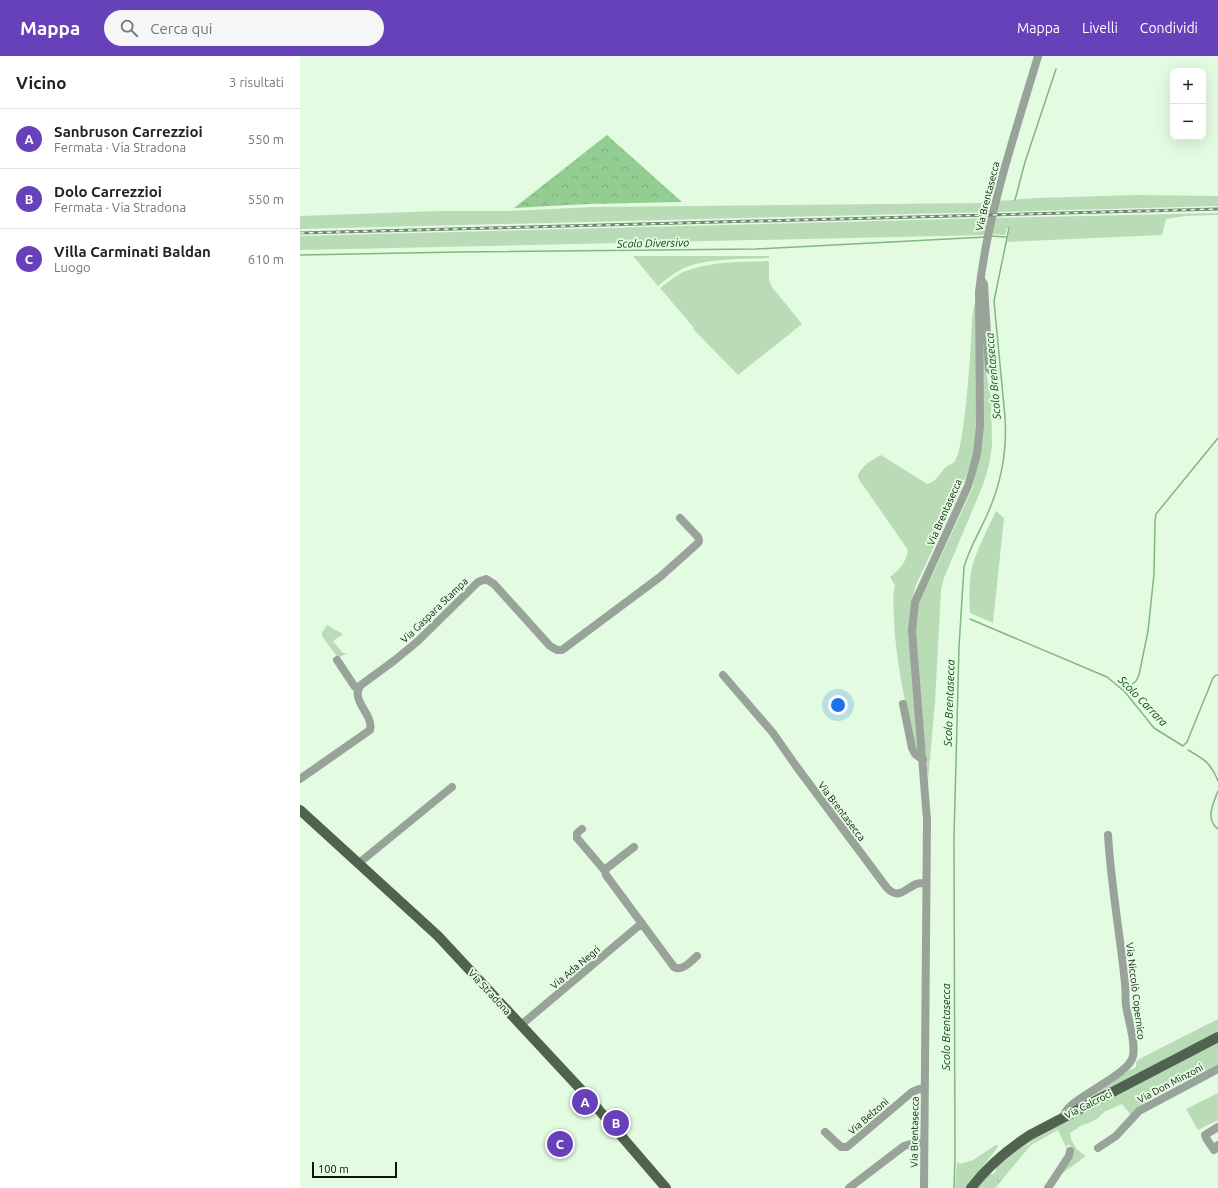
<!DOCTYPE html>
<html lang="it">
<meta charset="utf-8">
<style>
:root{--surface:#fff;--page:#f6f6f6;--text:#222;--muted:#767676;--line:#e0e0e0;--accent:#6741b9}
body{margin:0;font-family:Ubuntu,sans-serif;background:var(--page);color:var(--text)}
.controls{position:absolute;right:12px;top:12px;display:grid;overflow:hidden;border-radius:8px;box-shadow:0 4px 16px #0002}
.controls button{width:36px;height:36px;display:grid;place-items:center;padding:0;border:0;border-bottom:1px solid var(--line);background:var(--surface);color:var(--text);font:20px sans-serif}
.scale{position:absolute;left:12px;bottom:10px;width:85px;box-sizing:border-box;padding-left:4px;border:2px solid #0c140b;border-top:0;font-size:11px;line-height:14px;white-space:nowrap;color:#0c140b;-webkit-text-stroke:3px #e3fbe1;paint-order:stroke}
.you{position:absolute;left:538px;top:649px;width:14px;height:14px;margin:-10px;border:3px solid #fff;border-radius:50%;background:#1a73e8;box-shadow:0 0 0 6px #1a73e833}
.badge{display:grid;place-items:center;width:26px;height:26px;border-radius:50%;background:var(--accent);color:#fff;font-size:13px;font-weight:700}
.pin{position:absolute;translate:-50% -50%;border:2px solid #fff;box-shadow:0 1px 4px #0006}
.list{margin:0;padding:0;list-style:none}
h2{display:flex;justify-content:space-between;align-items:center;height:52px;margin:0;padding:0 16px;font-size:17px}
h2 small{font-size:13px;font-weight:400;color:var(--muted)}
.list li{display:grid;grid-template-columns:26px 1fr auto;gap:12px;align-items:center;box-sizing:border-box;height:60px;padding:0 16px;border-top:1px solid var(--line)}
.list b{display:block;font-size:15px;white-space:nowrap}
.list p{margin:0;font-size:13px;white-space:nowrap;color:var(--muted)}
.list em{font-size:13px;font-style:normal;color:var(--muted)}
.icon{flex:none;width:22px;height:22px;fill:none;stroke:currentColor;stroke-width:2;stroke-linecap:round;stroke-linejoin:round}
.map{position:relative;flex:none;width:918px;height:1132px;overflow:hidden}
header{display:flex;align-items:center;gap:24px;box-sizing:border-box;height:56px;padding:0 20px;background:var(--accent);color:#fff}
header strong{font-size:19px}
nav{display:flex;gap:22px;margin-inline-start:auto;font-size:14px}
.search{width:280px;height:36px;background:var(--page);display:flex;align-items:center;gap:10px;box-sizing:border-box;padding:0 14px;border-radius:22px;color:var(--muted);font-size:15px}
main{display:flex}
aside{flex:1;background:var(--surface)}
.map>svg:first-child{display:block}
</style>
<header>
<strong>Mappa</strong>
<div class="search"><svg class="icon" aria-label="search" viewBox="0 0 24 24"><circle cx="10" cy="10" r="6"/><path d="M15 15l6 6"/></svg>Cerca qui</div>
<nav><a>Mappa</a><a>Livelli</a><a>Condividi</a></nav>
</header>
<main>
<aside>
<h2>Vicino<small>3 risultati</small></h2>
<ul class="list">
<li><span class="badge">A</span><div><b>Sanbruson Carrezzioi</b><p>Fermata · Via Stradona</p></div><em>550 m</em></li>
<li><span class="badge">B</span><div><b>Dolo Carrezzioi</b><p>Fermata · Via Stradona</p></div><em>550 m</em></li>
<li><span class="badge">C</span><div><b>Villa Carminati Baldan</b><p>Luogo</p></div><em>610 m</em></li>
</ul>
</aside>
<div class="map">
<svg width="918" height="1132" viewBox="0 0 918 1132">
<defs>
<pattern id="forest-crowns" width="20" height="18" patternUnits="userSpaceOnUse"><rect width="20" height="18" fill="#94cd91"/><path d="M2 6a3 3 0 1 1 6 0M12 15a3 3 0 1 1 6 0" fill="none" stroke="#7eaf7c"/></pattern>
<pattern id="park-tufts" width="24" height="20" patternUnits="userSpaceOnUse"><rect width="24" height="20" fill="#b9dcb7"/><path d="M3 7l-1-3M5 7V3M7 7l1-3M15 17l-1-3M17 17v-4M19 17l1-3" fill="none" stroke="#9ebc9c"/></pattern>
</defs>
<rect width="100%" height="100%" fill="#e3fbe1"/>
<path fill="#b9dcb7" d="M836,139l82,1v10l-222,6 2,-11 38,-3z
M683,147l5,2 2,7 -690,17v-13l139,-5h69l86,-4z
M918,157v2l-33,1 -19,3 -4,16 -155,7 3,-14h-3l-2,7 -14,-1 4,-16z
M689,162l-3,17 -686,15v-14z
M333,200h136v2c-26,1 -55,0 -80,8 -11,4 -21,12 -31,20z
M469,205v19l3,7 30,37 -64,51 -45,-46 1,-1 -34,-40c7,-5 15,-12 23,-16 26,-11 58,-10 86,-11z
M676,246l1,121 -3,31 -13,35 -45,96 -4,14 7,154 -5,-7c-8,-41 -18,-83 -20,-125 0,-11 -2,-24 1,-35l-5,-9c9,-7 16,-14 18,-27l-50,-72c0,-10 15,-19 23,-23l46,29c9,-2 12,-10 18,-16 3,-3 8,-4 10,-7 9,-11 15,-101 16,-120 1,-11 0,-30 5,-39z
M681,253l5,62 5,26 1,49 -3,19 -6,20 -39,93 -3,12 -6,112 -7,79 -13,-153 1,-24 16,-28 41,-89 2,-18z
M696,455l8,7 -11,105 -23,-10c-1,-13 -1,-28 1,-41 3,-17 18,-46 25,-61z
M27,569l16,9 -10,7 10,12h4l-9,5 -16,-22v-3z
M918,963v15l-48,22 -6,6 -95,48 50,-34 17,-9v-5l5,-4z
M918,985v25c-26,13 -68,29 -87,49l-9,-11 -18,8 -7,7 -11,5 -4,1 -12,8c1,10 7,18 16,23l-26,19 13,-19 1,-4 -5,-8 -3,3 -9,-19 -29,16 -29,24v4l-5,6 -4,1 -8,9h-7l11,-14h7l3,-3 -1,-5 30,-24z
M918,1037v27l-20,10 -12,-21z
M696,1089l2,1 -1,2 -31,40h-11l2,-26 3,2 13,-4z"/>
<path fill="url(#forest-crowns)" d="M307,79l75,67 -94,2 -74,4z"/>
<path fill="url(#park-tufts)" d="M757,1072l1,2 -27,15 -36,43h-13l8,-9 4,-1 5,-6v-4c17,-17 37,-29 58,-40z"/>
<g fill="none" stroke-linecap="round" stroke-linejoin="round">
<path stroke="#80b87d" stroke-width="1.5" d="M715,144l10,-38 31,-93
M691,180l15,1
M0,199l160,-3 296,-3 230,-12
M670,563l137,58 18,15 29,36 29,18 4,-4 26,-64 3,-3h2
M830,630l6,-5 3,-6 9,-44 6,-57 1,-52 1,-8 62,-76
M888,694c16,9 23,13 30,31
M918,735c-5,13 -13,28 0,38
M654,1132l1,-29 -1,-321 5,-191 5,-80c6,-21 18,-39 26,-59 12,-29 17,-60 15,-91l-11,-116 15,-73"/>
<path stroke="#99a399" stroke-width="8" d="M682,225l2,3 5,85 2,2 4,1
M37,604l18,27 3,2
M423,619l50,58 23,33 91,122c12,12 18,1 29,-4 3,-1 7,-1 10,-1
M603,648l9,44 3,6 8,6
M0,723l70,-49c4,-16 -21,-30 -9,-45l34,-25 23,-19 60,-59 8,-3 8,5 56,62 7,4h5l98,-73 38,-34 1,-2 -1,-4 -18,-19
M282,773l-5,4v5l28,33
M334,791l-27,21 -2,3 1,4 68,92c8,5 17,-6 23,-11
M59,807l93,-76
M221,969l121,-102
M764,1061c-1,-17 65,-40 69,-61 3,-15 -5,-36 -7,-51 -1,-7 0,-14 -1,-22 -5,-49 -14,-98 -17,-148
M918,1071l-13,8 1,3 8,12 4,-5
M525,1076l16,15h6l65,-55 7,-3 6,-1
M798,1092l18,-12 23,-25 79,-42
M549,1132l55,-42 10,-3h10
M624,1132l3,-368 -15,-189 3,-29 53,-116 9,-32 3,-28 -1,-134c9,-81 36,-158 59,-236
M748,1132l21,-32 1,-5"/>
<path stroke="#516250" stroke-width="10" d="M0,754l138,126 148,159 80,93
M671,1132c17,-22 36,-38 59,-53l188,-98"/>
<defs>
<path id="rail" d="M0,177l918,-24"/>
</defs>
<use href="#rail" stroke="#748473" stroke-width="3"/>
<use href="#rail" stroke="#e3fbe1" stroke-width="1.5" stroke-dasharray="4.5" stroke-linecap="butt"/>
</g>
<g text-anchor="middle" stroke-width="4" stroke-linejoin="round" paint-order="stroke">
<g font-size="10" fill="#0c140b" stroke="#e3fbe1">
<text transform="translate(687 140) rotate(-76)" y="4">Via Brentasecca</text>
<text transform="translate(644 456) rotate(-66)" y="4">Via Brentasecca</text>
<text transform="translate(134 554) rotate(-44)" y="4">Via Gaspara Stampa</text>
<text transform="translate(542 755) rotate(53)" y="4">Via Brentasecca</text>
<text transform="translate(275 911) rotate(-40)" y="4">Via Ada Negri</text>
<text transform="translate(836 935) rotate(83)" y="4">Via Niccolò Copernico</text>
<text transform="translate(190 936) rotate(47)" y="4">Via Stradona</text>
<text transform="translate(870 1027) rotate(-28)" y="4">Via Don Minzoni</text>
<text transform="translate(788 1048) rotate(-27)" y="4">Via Calcroci</text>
<text transform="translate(568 1060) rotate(-41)" y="4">Via Belzoni</text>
<text transform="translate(614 1076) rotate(-89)" y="4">Via Brentasecca</text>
</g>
<g font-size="11" font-style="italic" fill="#08450b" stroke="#e3fbe1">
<text transform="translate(353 187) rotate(-1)" y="4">Scolo Diversivo</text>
<text transform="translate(693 320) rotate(-95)" y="4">Scolo Brentasecca</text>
<text transform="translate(843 645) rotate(46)" y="4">Scolo Carrara</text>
<text transform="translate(649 647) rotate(-88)" y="4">Scolo Brentasecca</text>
<text transform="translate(646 971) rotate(-90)" y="4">Scolo Brentasecca</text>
</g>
</g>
</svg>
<div class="controls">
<button>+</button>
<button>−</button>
</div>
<div class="scale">100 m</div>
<div class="you"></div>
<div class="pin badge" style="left:285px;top:1046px">A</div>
<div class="pin badge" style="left:316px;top:1067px">B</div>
<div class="pin badge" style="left:260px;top:1088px">C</div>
</div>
</main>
